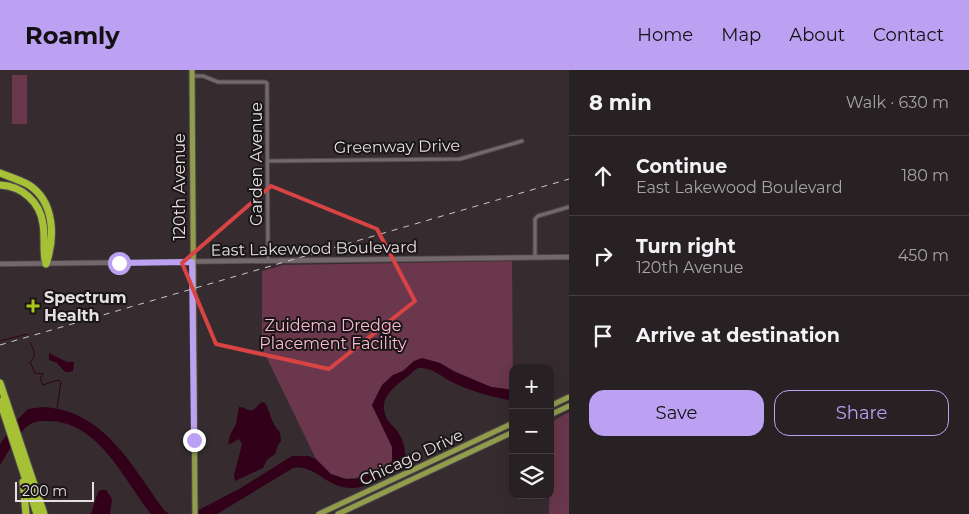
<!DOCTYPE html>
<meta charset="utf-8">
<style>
:root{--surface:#282123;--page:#30292b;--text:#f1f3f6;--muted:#a5a3a6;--line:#443e41;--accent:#bca0f2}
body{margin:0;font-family:Montserrat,sans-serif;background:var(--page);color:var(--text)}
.controls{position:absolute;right:15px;bottom:15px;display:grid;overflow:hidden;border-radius:10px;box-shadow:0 5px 20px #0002}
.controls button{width:45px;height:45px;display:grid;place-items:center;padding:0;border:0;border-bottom:1px solid var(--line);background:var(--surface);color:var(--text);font:25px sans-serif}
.scale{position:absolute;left:15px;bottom:12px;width:79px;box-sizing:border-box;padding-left:5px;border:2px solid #e5dfe1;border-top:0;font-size:14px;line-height:18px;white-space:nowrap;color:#e5dfe1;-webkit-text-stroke:4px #1a1617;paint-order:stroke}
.stop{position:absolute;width:15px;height:15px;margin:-11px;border:4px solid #bca0f2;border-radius:50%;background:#fff}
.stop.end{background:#bca0f2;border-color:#fff;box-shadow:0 1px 5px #0008}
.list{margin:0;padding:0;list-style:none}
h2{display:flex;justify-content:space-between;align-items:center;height:65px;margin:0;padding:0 20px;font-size:21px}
h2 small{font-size:16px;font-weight:400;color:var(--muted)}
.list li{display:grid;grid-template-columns:32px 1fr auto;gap:15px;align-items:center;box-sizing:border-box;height:80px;padding:0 20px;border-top:1px solid var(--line)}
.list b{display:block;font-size:19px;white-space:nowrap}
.list p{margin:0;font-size:16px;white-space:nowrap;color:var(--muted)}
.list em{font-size:16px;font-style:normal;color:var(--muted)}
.actions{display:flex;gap:10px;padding:15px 20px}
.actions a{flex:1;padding:11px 0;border:1px solid var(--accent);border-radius:15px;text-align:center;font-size:18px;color:var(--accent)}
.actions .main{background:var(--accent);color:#111}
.icon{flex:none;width:28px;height:28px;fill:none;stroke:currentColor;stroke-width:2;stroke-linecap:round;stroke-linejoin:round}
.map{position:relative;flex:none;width:569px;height:444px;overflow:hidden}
header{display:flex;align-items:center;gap:30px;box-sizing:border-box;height:70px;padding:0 25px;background:var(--accent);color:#111}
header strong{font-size:24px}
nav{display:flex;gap:28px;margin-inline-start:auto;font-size:18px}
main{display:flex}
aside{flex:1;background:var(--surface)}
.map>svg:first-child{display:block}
</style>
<header>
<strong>Roamly</strong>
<nav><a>Home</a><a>Map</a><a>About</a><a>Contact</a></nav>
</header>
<main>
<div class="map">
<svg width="569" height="444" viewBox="0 0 569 444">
<rect width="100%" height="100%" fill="#362c2f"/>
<path fill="#6a374c" d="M12,5h15v49h-15z
M512,191l1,129 -22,-3 -37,-16 -14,-8 -18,-4 -8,2 -11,10 -10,4 -11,10 -10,20c5,14 24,39 21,53 -1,8 -11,11 -18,14 -24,10 -45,11 -60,-15l-53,-109v-77l22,-6z
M569,342v102h-20l2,-92z"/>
<path fill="#320019" d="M49,283l18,9h7l-1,9 -4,1h-4l-8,-9 -8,-3z
M422,288l18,5 13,8 38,16 22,3v11c-21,-4 -44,-10 -63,-20 -9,-5 -21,-15 -32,-13 -5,3 -9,8 -15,12 -13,10 -25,21 -16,39 3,5 9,9 12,15 7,11 9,26 0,35 -14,7 -29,17 -44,19 -29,2 -38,-24 -62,-20l-76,46h-26l48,-25 53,-33h17l7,3 15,15 15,5h10l12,-4 19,-9 5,-5v-14l-20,-42 10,-20 11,-10 10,-4 11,-10z
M262,332l3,1c7,12 5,19 15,29l1,10 -3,3 -3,9 -8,6 -4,8 -28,13 -1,-6 8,-31 -3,-5 -9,5h-2l2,-9 6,-11 3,-17c5,-1 10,5 14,3 4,-2 5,-6 9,-8z
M43,337c61,3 89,59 121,103l5,4h-18c-27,-34 -53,-94 -104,-93 -6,0 -13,0 -18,4 -13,9 -20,27 -29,40v-21l18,-25 10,-10z
M101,420h5l6,9 -2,15h-19l7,-22z"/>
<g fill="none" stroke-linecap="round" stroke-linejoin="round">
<path stroke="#320019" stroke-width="1" d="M0,271l27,-7 1,1
M30,272c3,8 8,13 0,20l5,11 8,1 -3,4 3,7 15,-5 3,2 -4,26"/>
<defs>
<path id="minor" d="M192,6h11l15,6h47l2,1 1,178
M269,91l191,-2 62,-18
M535,187v-38l3,-3 31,-9"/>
<path id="secondary" d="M0,194l569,-7"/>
<path id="primary" d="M192,0l3,444
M550,336l19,-9
M550,345l19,-9
M319,444l194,-91
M338,444l175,-82"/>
<path id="motorway" d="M0,103c10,4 20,7 29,12 26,17 26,53 17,79
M0,115c22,1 40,17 43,39 2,12 0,24 2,36
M0,313l44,131
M0,331l37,113
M23,412l3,32"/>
</defs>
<use href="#minor" stroke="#514a4c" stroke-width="5"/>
<use href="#secondary" stroke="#514a4c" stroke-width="6"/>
<use href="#primary" stroke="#514a4c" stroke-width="7"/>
<use href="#motorway" stroke="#514a4c" stroke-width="9"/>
<use href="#minor" stroke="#73686c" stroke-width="3"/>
<use href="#secondary" stroke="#73686c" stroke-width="4.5"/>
<use href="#primary" stroke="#929d4c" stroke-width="5"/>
<use href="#motorway" stroke="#a7c137" stroke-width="7"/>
<path stroke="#cdc7c9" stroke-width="1" stroke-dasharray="6 6" stroke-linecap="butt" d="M0,275l569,-166"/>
</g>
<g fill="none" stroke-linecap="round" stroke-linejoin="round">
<path stroke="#bca0f2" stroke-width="6" d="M119,193l73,-1 2,178"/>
</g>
<path fill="none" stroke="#d84344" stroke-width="4" stroke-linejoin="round" d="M271,116l106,43 38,72 -86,68 -113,-25 -34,-81z"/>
<path fill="#aac718" stroke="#1a1617" stroke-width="2" d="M30.5 228.5h5v5h5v5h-5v5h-5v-5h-5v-5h5z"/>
<g text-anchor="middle" stroke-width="4" stroke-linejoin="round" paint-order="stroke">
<g font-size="16" fill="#e5dfe1" stroke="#1a1617">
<text transform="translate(397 76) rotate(-1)" y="6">Greenway Drive</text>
<text transform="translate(256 94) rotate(-90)" y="6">Garden Avenue</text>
<text transform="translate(179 117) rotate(-90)" y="6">120th Avenue</text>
<text transform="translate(314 178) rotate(-1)" y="6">East Lakewood Boulevard</text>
<text transform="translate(411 387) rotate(-25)" y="6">Chicago Drive</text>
</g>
<g font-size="16" font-weight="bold" fill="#e5dfe1" stroke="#1a1617" text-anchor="start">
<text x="44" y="233">Spectrum<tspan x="44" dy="18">Health</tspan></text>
</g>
<g font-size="16" fill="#fcbad2" stroke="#1a1617">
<text x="333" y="261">Zuidema Dredge<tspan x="333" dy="18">Placement Facility</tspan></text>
</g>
</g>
</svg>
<div class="controls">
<button>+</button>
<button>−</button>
<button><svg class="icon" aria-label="layers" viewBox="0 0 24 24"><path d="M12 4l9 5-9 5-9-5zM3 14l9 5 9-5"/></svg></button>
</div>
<div class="scale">200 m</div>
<div class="stop" style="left:119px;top:193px"></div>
<div class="stop end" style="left:194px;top:370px"></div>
</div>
<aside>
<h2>8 min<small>Walk · 630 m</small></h2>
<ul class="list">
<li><svg class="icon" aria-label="ahead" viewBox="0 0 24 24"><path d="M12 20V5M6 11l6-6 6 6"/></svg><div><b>Continue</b><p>East Lakewood Boulevard</p></div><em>180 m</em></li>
<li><svg class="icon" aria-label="right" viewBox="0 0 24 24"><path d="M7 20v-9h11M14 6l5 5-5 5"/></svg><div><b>Turn right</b><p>120th Avenue</p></div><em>450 m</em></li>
<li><svg class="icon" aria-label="arrive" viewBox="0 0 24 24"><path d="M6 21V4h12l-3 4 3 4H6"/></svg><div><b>Arrive at destination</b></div></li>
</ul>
<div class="actions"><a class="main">Save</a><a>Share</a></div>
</aside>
</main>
